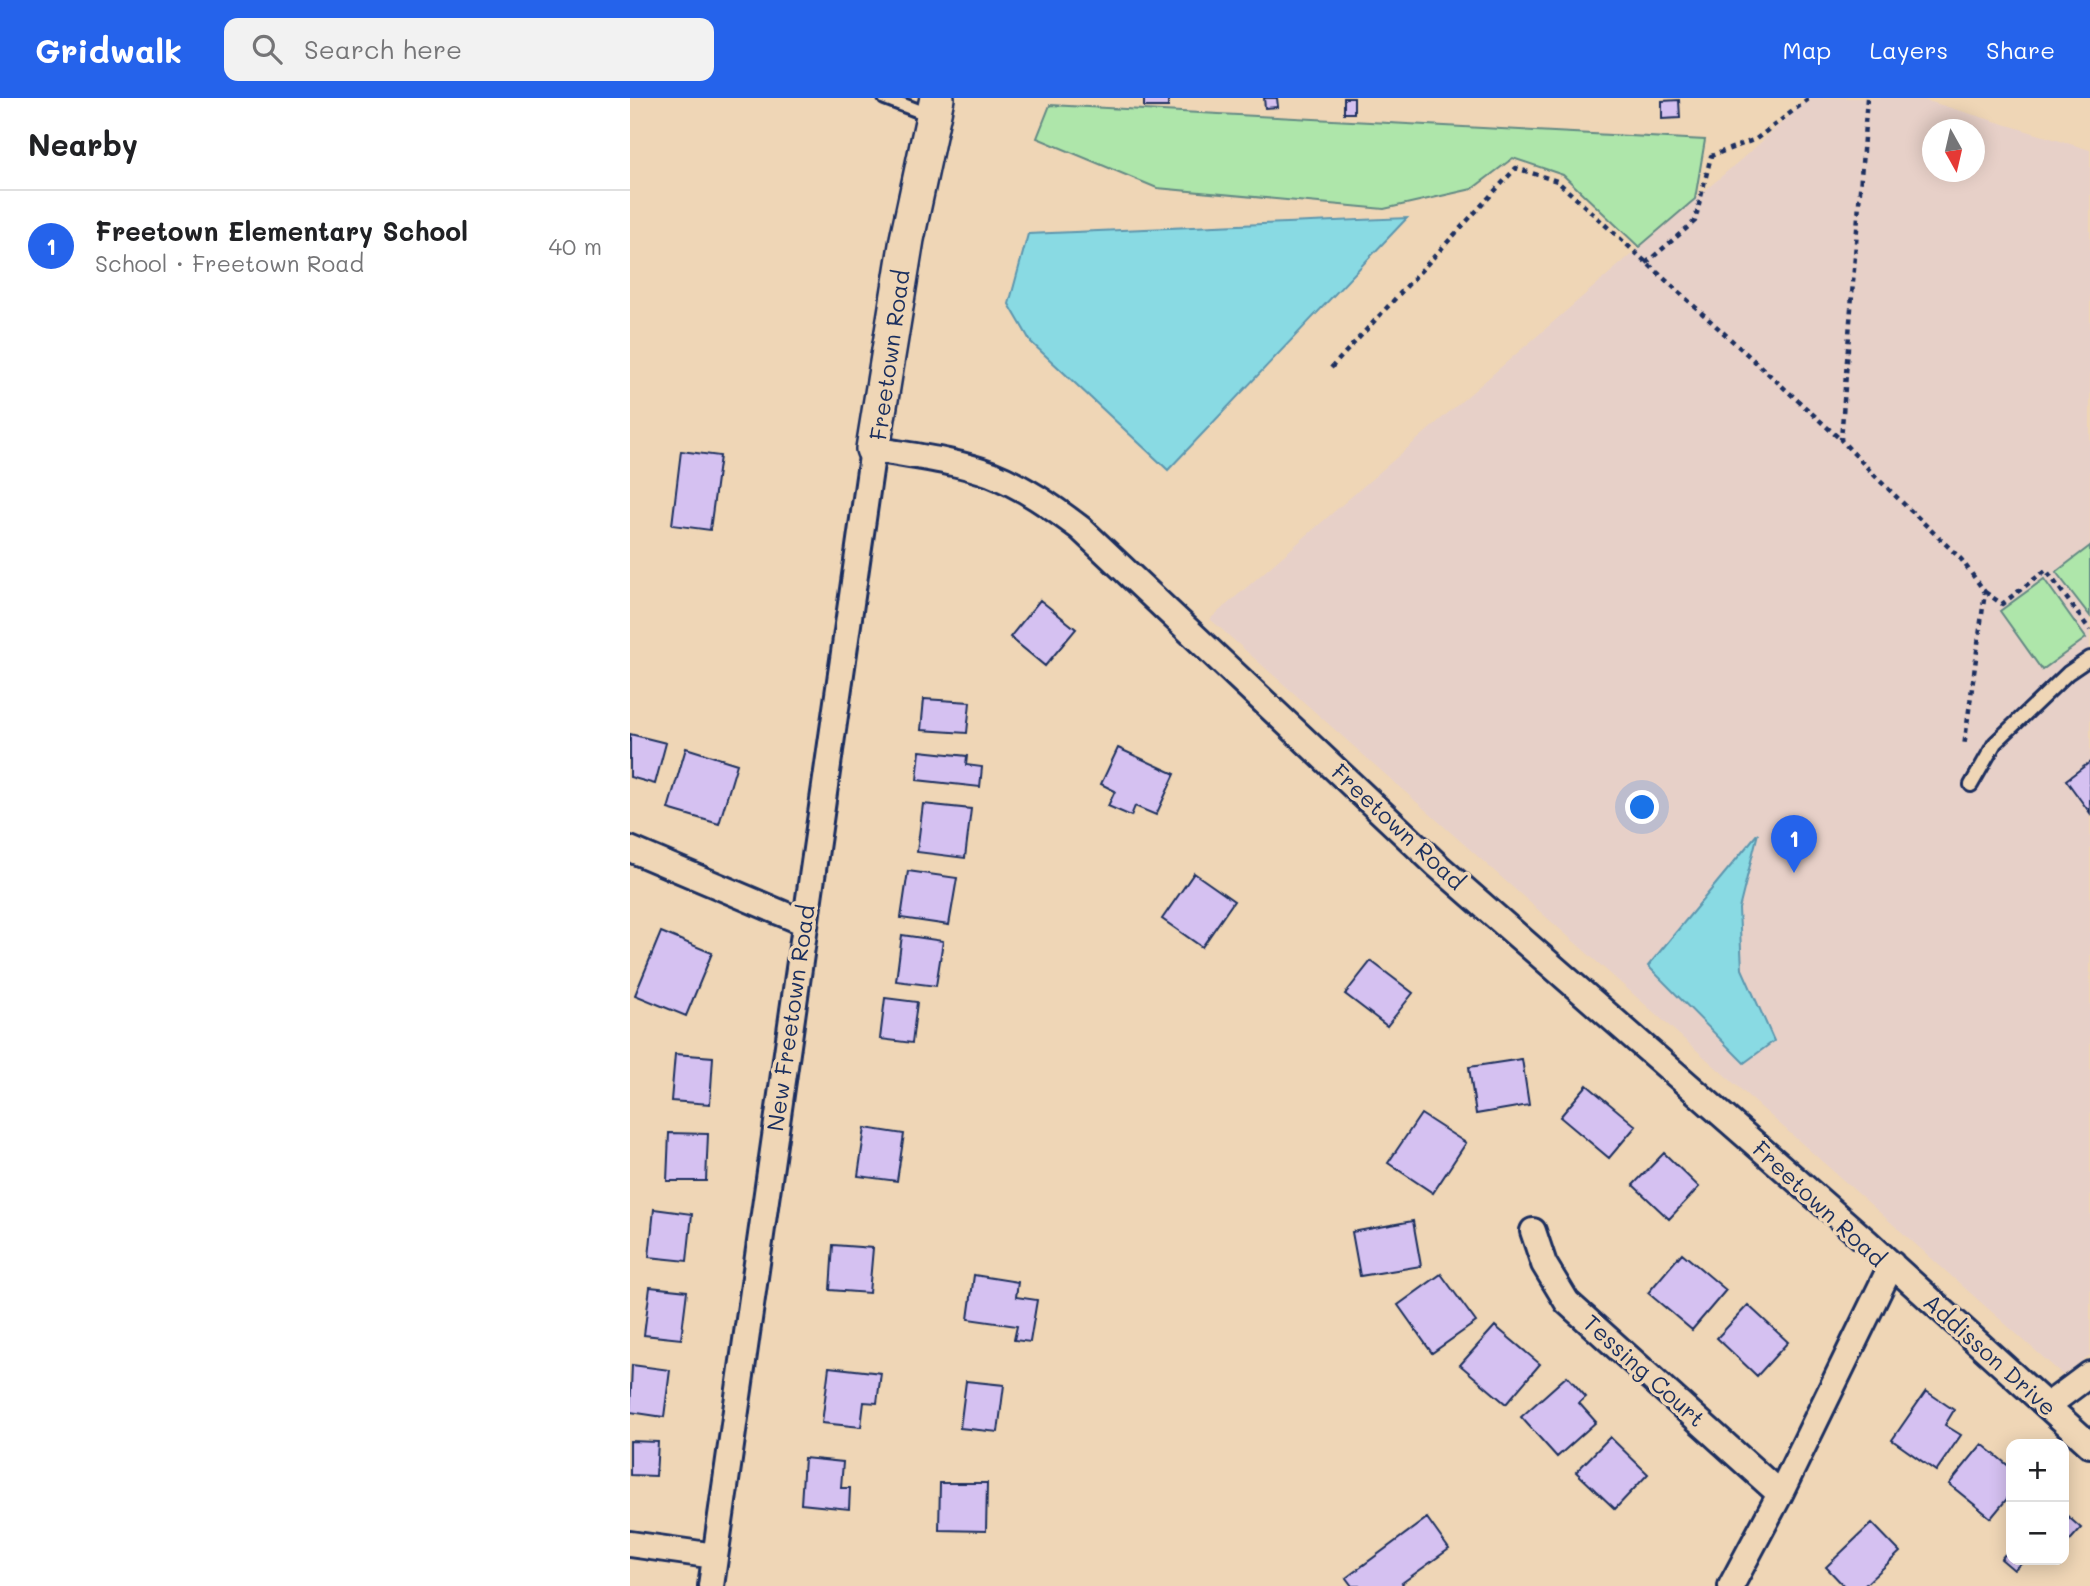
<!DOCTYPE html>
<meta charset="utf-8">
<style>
:root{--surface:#fff;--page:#f2f2f2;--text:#202124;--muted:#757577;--line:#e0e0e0;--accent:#2563eb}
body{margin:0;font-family:Mali,sans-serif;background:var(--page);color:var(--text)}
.controls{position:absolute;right:21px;bottom:21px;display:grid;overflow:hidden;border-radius:14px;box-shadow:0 4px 18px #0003}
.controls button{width:63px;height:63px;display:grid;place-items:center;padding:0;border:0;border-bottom:2px solid var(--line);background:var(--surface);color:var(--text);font:35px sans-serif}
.compass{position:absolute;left:1292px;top:21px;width:63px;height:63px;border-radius:50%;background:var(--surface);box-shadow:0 4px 18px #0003;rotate:172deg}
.you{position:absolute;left:1013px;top:710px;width:24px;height:24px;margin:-18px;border:5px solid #fff;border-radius:50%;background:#1a73e8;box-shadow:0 0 0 10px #1a73e833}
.badge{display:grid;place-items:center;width:46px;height:46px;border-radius:50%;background:var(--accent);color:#fff;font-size:23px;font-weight:700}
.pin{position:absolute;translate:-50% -58px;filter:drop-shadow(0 2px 4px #0008)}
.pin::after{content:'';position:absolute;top:37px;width:24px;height:21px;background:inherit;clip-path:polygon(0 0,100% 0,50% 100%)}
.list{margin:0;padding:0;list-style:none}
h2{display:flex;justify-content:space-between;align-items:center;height:91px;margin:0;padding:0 28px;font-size:30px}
h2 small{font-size:23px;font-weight:400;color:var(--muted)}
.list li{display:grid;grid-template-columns:46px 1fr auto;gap:21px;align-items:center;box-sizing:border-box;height:112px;padding:0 28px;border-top:2px solid var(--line)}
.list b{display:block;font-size:26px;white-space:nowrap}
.list p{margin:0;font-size:23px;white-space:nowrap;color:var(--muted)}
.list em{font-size:23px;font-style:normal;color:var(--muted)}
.icon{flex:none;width:38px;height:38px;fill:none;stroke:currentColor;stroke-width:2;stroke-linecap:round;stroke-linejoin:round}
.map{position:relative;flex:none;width:1460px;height:1488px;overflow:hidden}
header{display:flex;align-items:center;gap:42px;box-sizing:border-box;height:98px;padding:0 35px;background:var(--accent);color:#fff}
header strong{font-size:33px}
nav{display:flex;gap:38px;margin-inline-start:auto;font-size:24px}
.search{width:490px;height:63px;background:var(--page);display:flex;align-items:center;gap:18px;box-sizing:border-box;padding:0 24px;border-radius:14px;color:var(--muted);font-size:26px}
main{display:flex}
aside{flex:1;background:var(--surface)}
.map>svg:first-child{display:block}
</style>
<header>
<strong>Gridwalk</strong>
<div class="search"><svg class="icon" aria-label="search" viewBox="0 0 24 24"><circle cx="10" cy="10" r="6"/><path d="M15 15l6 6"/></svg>Search here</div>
<nav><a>Map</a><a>Layers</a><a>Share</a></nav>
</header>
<main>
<aside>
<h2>Nearby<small></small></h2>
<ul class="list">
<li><span class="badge">1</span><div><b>Freetown Elementary School</b><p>School · Freetown Road</p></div><em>40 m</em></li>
</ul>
</aside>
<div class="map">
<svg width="1460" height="1488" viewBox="0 0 1460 1488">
<rect width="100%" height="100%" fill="#efd6b6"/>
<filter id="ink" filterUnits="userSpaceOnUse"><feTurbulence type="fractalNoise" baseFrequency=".0143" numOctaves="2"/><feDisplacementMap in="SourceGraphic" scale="14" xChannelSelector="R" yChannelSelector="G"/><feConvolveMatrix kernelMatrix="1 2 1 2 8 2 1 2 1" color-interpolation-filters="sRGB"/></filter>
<g filter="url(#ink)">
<path fill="#e7d0c8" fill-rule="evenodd" d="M1178,0h110l172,52v1205l-27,20 -853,-756 550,-476zM1302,32h42v42h-42z"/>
<path fill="#aee6aa" stroke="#648a84" stroke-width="2" d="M420,7l655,35 -10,59 -56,48 -76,-72 -50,-17 -41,31 -88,20 -227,-21 -120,-50z
M1460,448v70l-34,-44z
M1414,481l42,59 -44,32 -42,-59z"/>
<path fill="#89dae3" stroke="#5d96ae" stroke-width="2" d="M777,120l-239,252 -137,-128 -22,-38 19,-70z
M1128,735l-19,76 3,60 32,72 -30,22 -96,-97z"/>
<path fill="#d5c1f1" stroke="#1b2f5e" stroke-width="2" d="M514,0h24v9h-24z
M634,0h13l1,9 -13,1z
M714,0h10v15h-10z
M1049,2l1,18 -18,1v-18z
M51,353l39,5 -10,74 -38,-5z
M410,502l36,29 -31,37 -35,-29z
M294,601l46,3 -3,31 -46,-3z
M0,636l36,9 -11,41 -25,-7z
M56,650l51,16 -18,60 -51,-15z
M488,650l57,26 -19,41 -21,-9 -4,10 -23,-10 7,-15 -14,-7z
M290,653l47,5 -1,9 16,2 -2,20 -63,-7z
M1460,664v51l-24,-33z
M293,706l48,5 -6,49 -48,-6z
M278,773l49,7 -8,47 -48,-7z
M564,775l40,28 -32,46 -40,-28z
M31,834l51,21 -26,63 -51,-21z
M272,837l41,6 -7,45 -40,-5z
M741,863l42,32 -26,33 -42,-32z
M255,900l32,4 -5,41 -32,-4z
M45,956l38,3 -3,47 -39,-3z
M892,961l7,46 -53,9 -7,-47z
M957,987l49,41 -27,32 -49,-41z
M791,1016l45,29 -33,50 -45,-30z
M235,1030l39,6 -7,47 -39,-5z
M39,1035l39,1 -2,47h-39z
M1034,1055l35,34 -30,32 -36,-34z
M24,1111l38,5 -5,47 -38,-4z
M783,1123l8,45 -61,10 -8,-44z
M203,1147l40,3 -4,45 -39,-3z
M1052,1155l44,37 -34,40 -44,-37z
M811,1176l35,48 -44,31 -34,-48z
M344,1177l44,7 -2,15 21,3 -7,42 -16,-2 3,-14 -49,-7z
M20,1189l37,4 -6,48 -37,-4z
M1118,1207l40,37 -31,34 -40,-38z
M865,1228l45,38 -34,40 -46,-39z
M2,1267l38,5 -6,47 -34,-5z
M199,1269l52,6 -4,30 -13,-1 -3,25 -39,-4z
M937,1278l19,21 -7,6 17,19 -39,35 -36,-40z
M336,1283l38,4 -6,47 -38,-4z
M1296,1293l28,19 -9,15 16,10 -25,36 -44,-31z
M980,1339l38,37 -33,35 -39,-37z
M0,1343l28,1 -2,34 -26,-1z
M1352,1346l29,24v26l-20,24 -42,-34z
M174,1360l39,4 -2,26h9l-1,21 -48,-5z
M310,1385h47l-1,48 -47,-1z
M1434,1415l17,15 -17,19z
M797,1420l22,31 -47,34 2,3h-52l-6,-8z
M1242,1425l28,29 -36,34h-20l-18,-19z
M1381,1449v13h13l-10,10 -13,-11z"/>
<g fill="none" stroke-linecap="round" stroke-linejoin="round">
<defs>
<path id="lane" d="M255,0l47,18
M1341,687l24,-42 73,-70 22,-15"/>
<path id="street" d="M0,751l175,74
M903,1133l11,33 23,38 213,192
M1417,1308l43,-32
M0,1446l85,12
M81,1488l162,-1137c39,7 80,11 118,25 33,13 61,33 89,54l358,338 428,375 224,204
M1101,1488l49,-92 112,-230"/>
<path id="secondary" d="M243,351l34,-210 30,-141"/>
</defs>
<use href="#lane" stroke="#1b2f5e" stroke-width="18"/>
<use href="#street" stroke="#1b2f5e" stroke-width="30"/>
<use href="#secondary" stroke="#1b2f5e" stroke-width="38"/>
<path stroke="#1b2f5e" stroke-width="4.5" stroke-dasharray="5 5" stroke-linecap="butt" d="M1237,0l-26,342 38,40 82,79 24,33 -21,155
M1016,165l49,-42 16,-65 45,-17 54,-41
M701,270l185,-200 41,13 283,258
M1355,494l17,12 44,-34 44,60"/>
<use href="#lane" stroke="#efd6b6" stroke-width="12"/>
<use href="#street" stroke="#efd6b6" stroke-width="24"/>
<use href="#secondary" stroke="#efd6b6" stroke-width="33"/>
</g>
</g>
<g text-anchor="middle" stroke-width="7" stroke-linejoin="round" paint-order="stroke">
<g font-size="23" fill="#1b2f5e" stroke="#efd6b6">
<text transform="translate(260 257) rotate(-82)" y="8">Freetown Road</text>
<text transform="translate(768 729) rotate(43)" y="8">Freetown Road</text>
<text transform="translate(161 920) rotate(-82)" y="8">New Freetown Road</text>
<text transform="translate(1189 1106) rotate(43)" y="8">Freetown Road</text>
<text transform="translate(1360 1257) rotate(42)" y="8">Addisson Drive</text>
<text transform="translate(1014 1273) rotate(42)" y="8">Tessing Court</text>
</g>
</g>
</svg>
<div class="controls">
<button>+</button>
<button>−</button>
</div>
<svg class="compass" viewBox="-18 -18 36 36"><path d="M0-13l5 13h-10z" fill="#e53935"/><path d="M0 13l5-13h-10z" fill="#757577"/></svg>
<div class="you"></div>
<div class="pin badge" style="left:1164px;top:775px">1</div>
</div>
</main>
